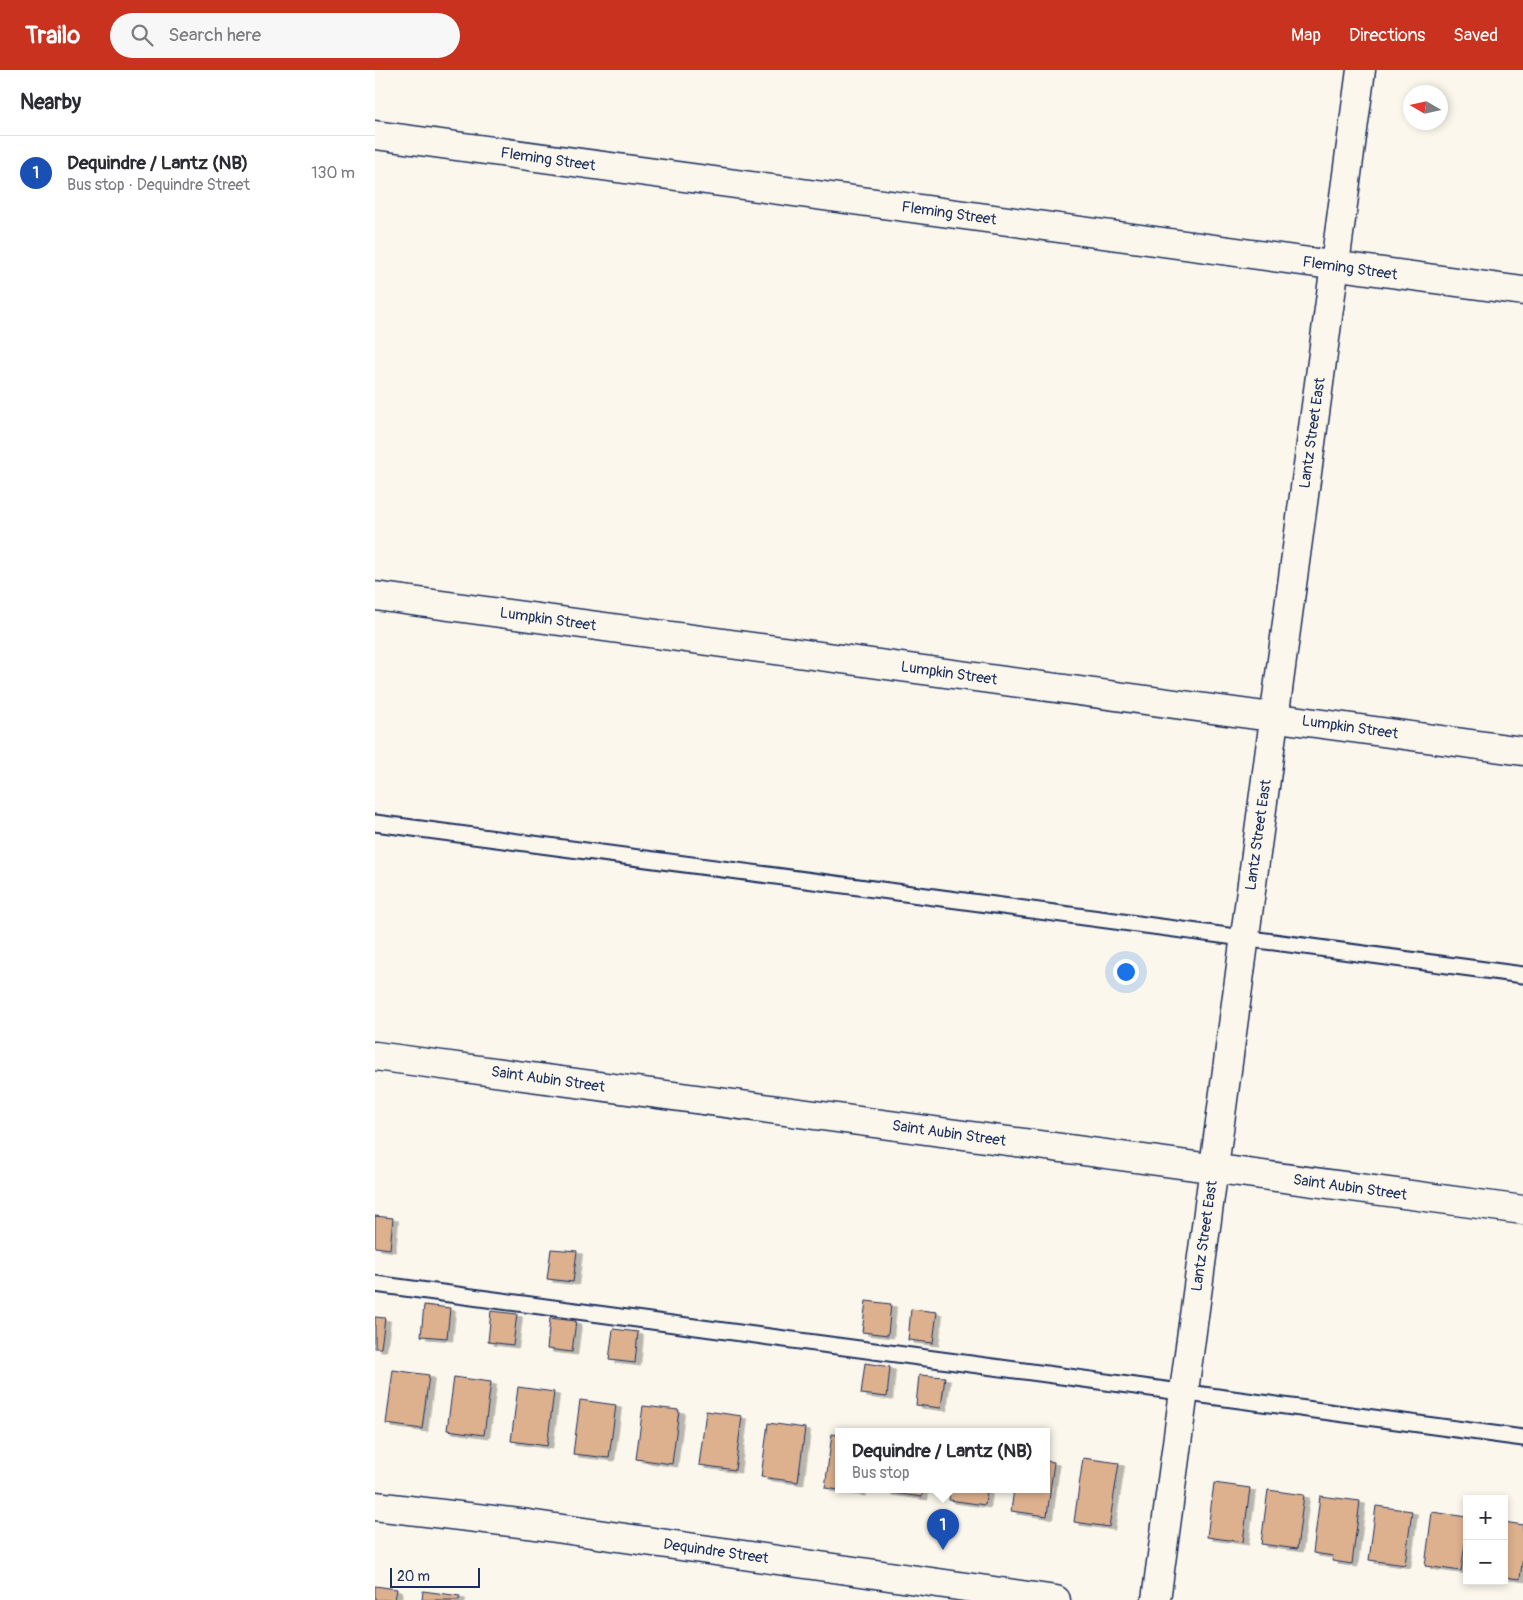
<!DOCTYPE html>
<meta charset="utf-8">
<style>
:root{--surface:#fff;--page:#f7f7f7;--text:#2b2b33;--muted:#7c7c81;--line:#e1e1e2;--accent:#c8321e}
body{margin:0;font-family:Pangolin,sans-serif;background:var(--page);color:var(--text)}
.controls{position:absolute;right:15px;bottom:15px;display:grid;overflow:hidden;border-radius:0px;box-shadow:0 2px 8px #0003}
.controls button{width:45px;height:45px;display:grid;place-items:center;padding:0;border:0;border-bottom:1px solid var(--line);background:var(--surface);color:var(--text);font:25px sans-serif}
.compass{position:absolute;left:1028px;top:15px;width:45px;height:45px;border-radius:50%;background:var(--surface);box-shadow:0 2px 8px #0003;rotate:279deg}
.scale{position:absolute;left:15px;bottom:12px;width:90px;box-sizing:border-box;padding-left:5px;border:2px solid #1b2f5e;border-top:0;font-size:14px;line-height:18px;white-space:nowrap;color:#1b2f5e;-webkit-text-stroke:4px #fbf7ec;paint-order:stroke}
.you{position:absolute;left:750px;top:901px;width:18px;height:18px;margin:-12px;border:4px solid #fff;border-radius:50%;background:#1a73e8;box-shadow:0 0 0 8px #1a73e833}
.badge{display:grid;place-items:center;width:32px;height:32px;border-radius:50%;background:var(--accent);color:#fff;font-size:16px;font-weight:700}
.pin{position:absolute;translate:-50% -41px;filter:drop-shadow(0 1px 2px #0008)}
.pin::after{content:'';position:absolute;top:26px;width:18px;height:15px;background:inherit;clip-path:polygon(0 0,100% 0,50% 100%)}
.popup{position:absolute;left:460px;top:1358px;width:215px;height:65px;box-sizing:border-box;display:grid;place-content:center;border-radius:0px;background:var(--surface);filter:drop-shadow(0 1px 4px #0005);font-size:16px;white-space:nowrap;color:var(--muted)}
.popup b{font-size:19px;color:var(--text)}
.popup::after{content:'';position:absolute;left:50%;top:100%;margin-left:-10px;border:10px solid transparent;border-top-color:var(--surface)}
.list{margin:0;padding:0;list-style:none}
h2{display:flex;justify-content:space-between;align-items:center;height:65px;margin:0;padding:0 20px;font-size:21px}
h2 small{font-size:16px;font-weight:400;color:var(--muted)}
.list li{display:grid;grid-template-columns:32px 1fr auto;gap:15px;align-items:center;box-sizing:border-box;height:75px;padding:0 20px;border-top:1px solid var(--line)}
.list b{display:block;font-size:19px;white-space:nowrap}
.list p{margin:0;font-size:16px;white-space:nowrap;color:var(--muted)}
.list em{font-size:16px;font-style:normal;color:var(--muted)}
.icon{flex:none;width:28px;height:28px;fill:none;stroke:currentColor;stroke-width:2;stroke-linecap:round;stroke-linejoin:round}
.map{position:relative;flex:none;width:1148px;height:1530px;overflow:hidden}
header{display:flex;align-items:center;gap:30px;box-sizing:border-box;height:70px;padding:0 25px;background:var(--accent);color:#fff}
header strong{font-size:24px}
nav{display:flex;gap:28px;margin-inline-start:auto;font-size:18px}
.search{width:350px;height:45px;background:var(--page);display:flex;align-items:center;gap:12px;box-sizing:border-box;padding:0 18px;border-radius:28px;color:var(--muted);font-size:19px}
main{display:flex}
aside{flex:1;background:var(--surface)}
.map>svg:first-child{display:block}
</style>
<header>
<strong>Trailo</strong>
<div class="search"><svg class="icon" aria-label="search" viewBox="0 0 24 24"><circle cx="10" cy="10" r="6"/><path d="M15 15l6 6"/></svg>Search here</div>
<nav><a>Map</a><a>Directions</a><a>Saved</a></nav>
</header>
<main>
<aside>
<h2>Nearby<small></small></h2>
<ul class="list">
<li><span class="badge" style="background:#1a4fb4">1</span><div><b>Dequindre / Lantz (NB)</b><p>Bus stop · Dequindre Street</p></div><em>130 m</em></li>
</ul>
</aside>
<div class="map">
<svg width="1148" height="1530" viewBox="0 0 1148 1530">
<defs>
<filter id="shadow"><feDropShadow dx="5.5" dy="3" stdDeviation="0" flood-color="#0004"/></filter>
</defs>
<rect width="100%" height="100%" fill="#fbf7ec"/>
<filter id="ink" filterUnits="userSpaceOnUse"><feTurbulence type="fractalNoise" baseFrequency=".02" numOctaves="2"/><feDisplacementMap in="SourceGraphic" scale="10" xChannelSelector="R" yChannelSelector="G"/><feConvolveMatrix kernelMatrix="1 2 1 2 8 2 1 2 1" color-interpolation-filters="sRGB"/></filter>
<g filter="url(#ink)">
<path fill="#ddb08e" stroke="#1b2f5e" filter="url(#shadow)" d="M0,1146l18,2 -3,31 -15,-2z
M176,1179l26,2 -4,31 -26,-3z
M491,1231l25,3 -3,31 -26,-3z
M49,1235l26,3 -3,30 -26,-2z
M536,1239l26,3 -4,31 -25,-3z
M116,1241l26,3 -4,31 -25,-3z
M0,1247l10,1 -4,30h-6z
M175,1248l26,3 -4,31 -25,-3z
M238,1259l25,3 -3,31 -26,-3z
M490,1293l25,4 -3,30 -26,-3z
M18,1300l36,5 -7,54 -36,-5z
M544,1305l26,2 -4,31 -25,-3z
M79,1307l37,5 -7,53 -37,-5z
M143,1317l36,5 -7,54 -36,-5z
M205,1330l36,5 -7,53 -36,-4z
M268,1336l36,4 -7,54 -36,-5z
M331,1341l36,5 -7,54 -36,-5z
M393,1353l37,5 -7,54 -37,-5z
M457,1364l7,1v54h22l-1,4 -35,-5z
M708,1388l36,5 -10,64 -35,-5z
M672,1391l7,1 -7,54 -36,-5 3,-22h33z
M839,1413l36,5 -7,54 -36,-5z
M511,1419h37l-1,8 -36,-5z
M575,1419h37l-2,16 -36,-5z
M893,1420l36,5 -7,54 -36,-5z
M945,1426l40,5 -8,63 -20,-3 1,-5 -20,-3z
M1001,1436l36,5 -7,54 -36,-5z
M1057,1442l35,5v13l-6,41 -36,-5z
M1129,1452l19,3v31l-3,23 -16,-2z
M0,1516l22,3 -2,11h-20z
M48,1521l37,5 -1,4h-37z"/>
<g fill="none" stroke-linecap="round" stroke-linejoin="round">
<defs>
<path id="service" d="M0,753l1148,152
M0,1214l1148,154"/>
<path id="minor" d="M0,65l1148,156
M0,526l1148,155
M0,986l1148,154
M781,1530l205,-1530"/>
<path id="tertiary" d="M0,1436l153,18 528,76"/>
</defs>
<use href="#service" stroke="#1b2f5e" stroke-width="19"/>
<use href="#minor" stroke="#1b2f5e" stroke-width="31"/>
<use href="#tertiary" stroke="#1b2f5e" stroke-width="31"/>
<use href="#service" stroke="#fbf7ec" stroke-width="15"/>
<use href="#minor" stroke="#fbf7ec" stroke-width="28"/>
<use href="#tertiary" stroke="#fbf7ec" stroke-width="28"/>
</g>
</g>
<g text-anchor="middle" stroke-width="4.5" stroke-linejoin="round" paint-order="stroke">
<g font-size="15" fill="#1b2f5e" stroke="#fbf7ec">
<text transform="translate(173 89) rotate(8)" y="5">Fleming Street</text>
<text transform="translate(574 143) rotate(8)" y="5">Fleming Street</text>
<text transform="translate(975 198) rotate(8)" y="5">Fleming Street</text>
<text transform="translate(937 363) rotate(-82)" y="5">Lantz Street East</text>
<text transform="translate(173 549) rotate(8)" y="5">Lumpkin Street</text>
<text transform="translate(574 603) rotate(8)" y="5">Lumpkin Street</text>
<text transform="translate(975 657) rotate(8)" y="5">Lumpkin Street</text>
<text transform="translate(883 765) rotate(-82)" y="5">Lantz Street East</text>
<text transform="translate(173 1009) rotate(8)" y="5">Saint Aubin Street</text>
<text transform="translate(574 1063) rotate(8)" y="5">Saint Aubin Street</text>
<text transform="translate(975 1117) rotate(8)" y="5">Saint Aubin Street</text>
<text transform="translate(829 1166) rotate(-82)" y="5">Lantz Street East</text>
<text transform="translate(341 1481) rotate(8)" y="5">Dequindre Street</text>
</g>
</g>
</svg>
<div class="controls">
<button>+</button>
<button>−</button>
</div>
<svg class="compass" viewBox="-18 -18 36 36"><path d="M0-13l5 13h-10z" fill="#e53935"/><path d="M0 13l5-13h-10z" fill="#7c7c81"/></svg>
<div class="scale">20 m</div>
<div class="you"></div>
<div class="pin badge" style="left:568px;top:1480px;background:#1a4fb4">1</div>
<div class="popup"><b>Dequindre / Lantz (NB)</b>Bus stop</div>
</div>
</main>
